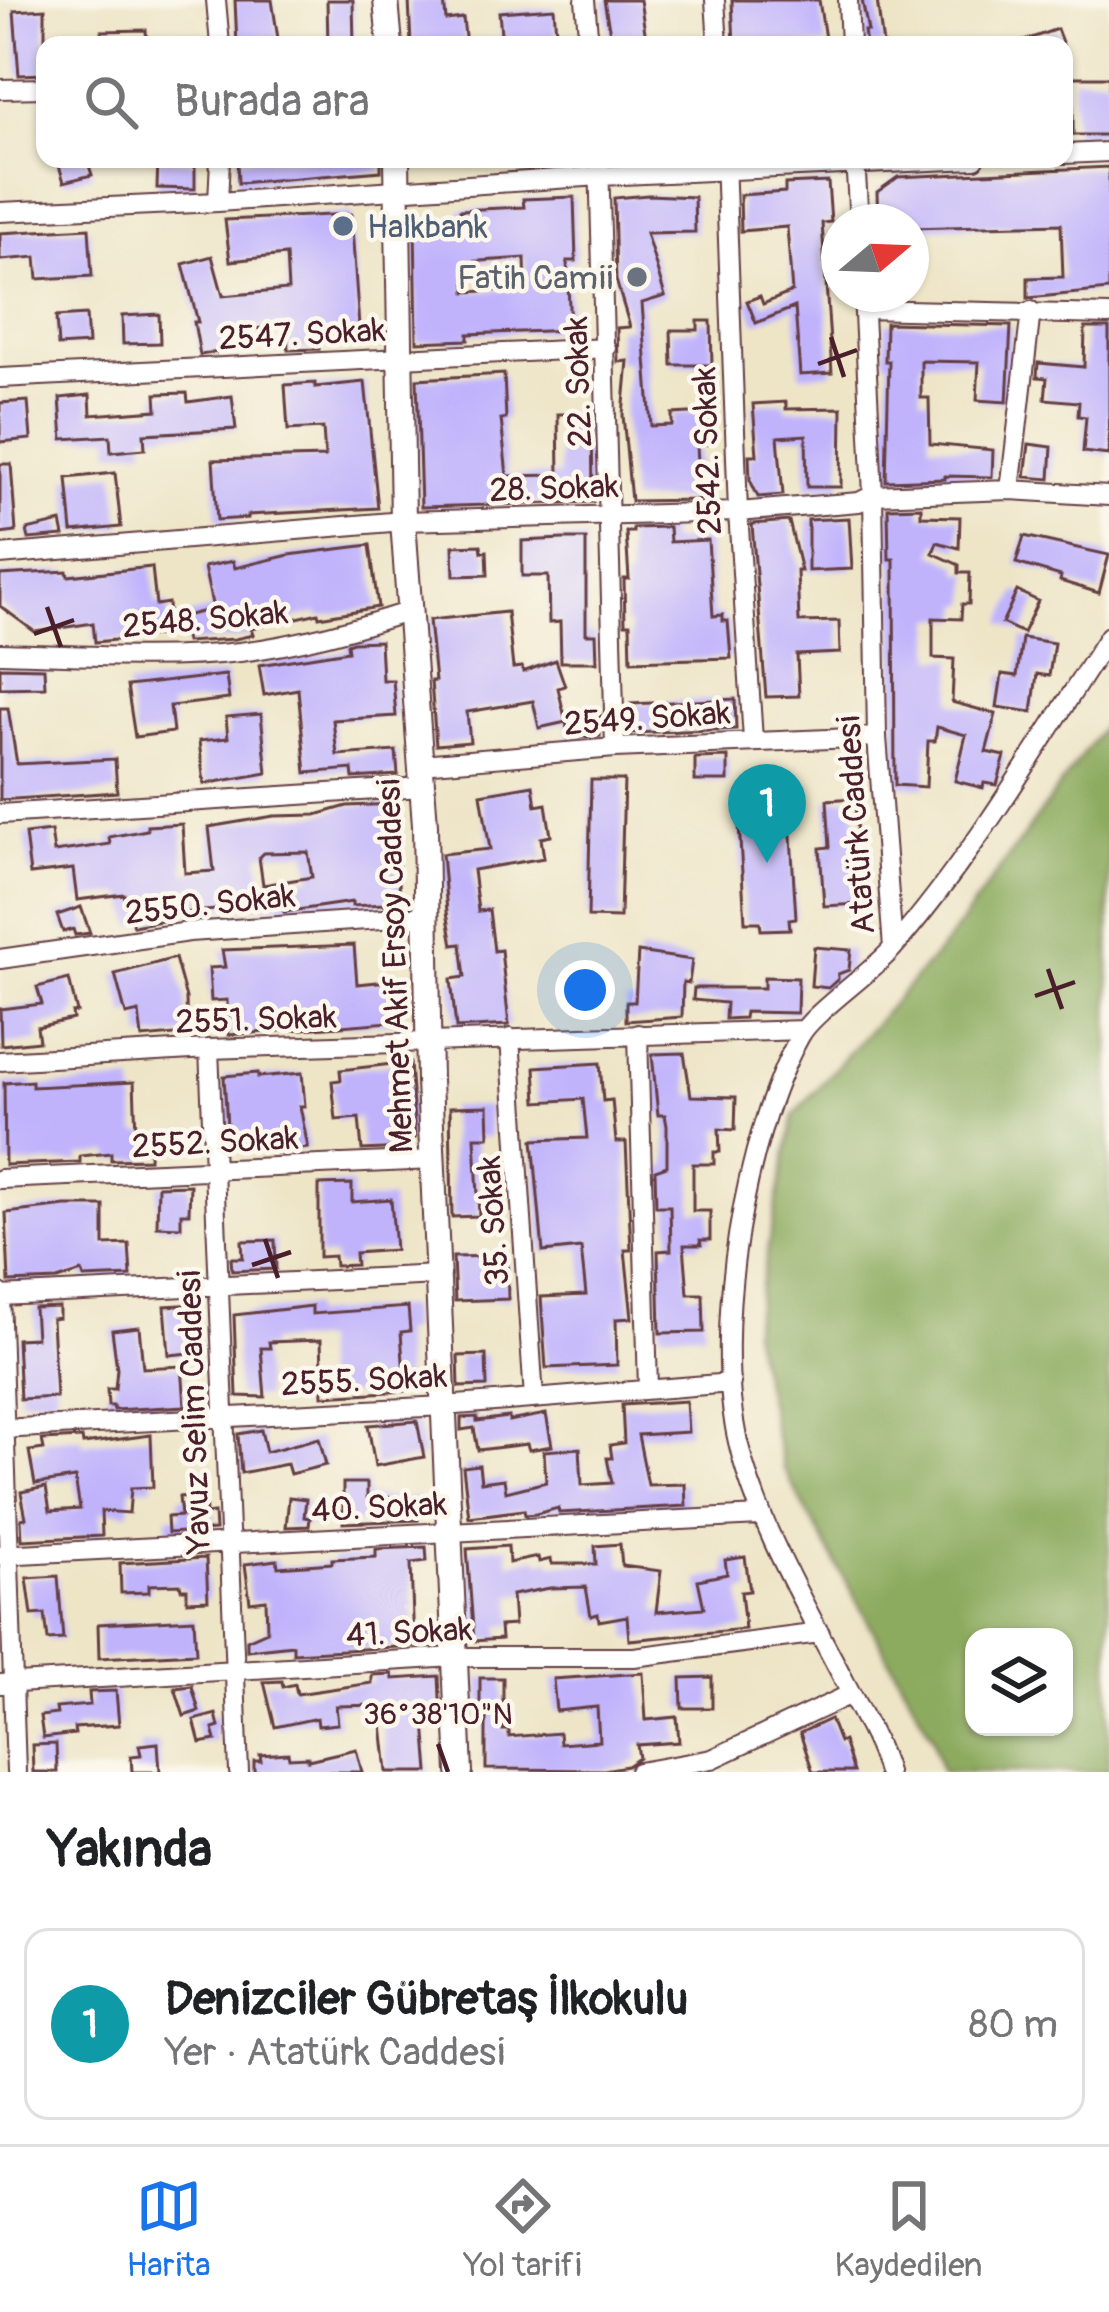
<!DOCTYPE html>
<html lang="tr">
<meta charset="utf-8">
<style>
:root{--surface:#fff;--page:#f6f6f6;--text:#202124;--muted:#757577;--line:#e0e0e0;--accent:#1a73e8}
body{margin:0;font-family:Pangolin,sans-serif;background:var(--page);color:var(--text)}
.controls{position:absolute;right:36px;bottom:36px;display:grid;overflow:hidden;border-radius:24px;box-shadow:0 3px 9px #0004}
.controls button{width:108px;height:108px;display:grid;place-items:center;padding:0;border:0;border-bottom:3px solid var(--line);background:var(--surface);color:var(--text);font:60px sans-serif}
.compass{position:absolute;left:821px;top:204px;width:108px;height:108px;border-radius:50%;background:var(--surface);box-shadow:0 3px 9px #0004;rotate:71deg}
.you{position:absolute;left:585px;top:990px;width:42px;height:42px;margin:-30px;border:9px solid #fff;border-radius:50%;background:#1a73e8;box-shadow:0 0 0 18px #1a73e833}
.badge{display:grid;place-items:center;width:78px;height:78px;border-radius:50%;background:var(--accent);color:#fff;font-size:39px;font-weight:700}
.pin{position:absolute;translate:-50% -99px;filter:drop-shadow(0 3px 6px #0008)}
.pin::after{content:'';position:absolute;top:63px;width:42px;height:36px;background:inherit;clip-path:polygon(0 0,100% 0,50% 100%)}
.list{margin:0;padding:0;list-style:none}
h2{display:flex;justify-content:space-between;align-items:center;height:156px;margin:0;padding:0 48px;font-size:51px}
h2 small{font-size:39px;font-weight:400;color:var(--muted)}
.list li{display:grid;grid-template-columns:78px 1fr auto;gap:36px;align-items:center;box-sizing:border-box;height:192px;margin:0 24px 24px;padding:0 24px;border:3px solid var(--line);border-radius:24px}
.list b{display:block;font-size:45px;white-space:nowrap}
.list p{margin:0;font-size:39px;white-space:nowrap;color:var(--muted)}
.list em{font-size:39px;font-style:normal;color:var(--muted)}
.icon{flex:none;width:66px;height:66px;fill:none;stroke:currentColor;stroke-width:2;stroke-linecap:round;stroke-linejoin:round}
.map{position:relative;flex:none;width:1109px;height:1772px;overflow:hidden}
.search{position:absolute;background:var(--surface);box-shadow:0 3px 9px #0004;left:36px;right:36px;top:36px;height:132px;display:flex;align-items:center;gap:30px;box-sizing:border-box;padding:0 42px;border-radius:24px;color:var(--muted);font-size:45px}
.sheet{height:372px;background:var(--surface)}
nav{display:flex;justify-content:space-around;align-items:center;box-sizing:border-box;height:168px;border-top:3px solid var(--line);background:var(--surface);font-size:33px;color:var(--muted)}
nav a{display:grid;justify-items:center;gap:6px}
nav .on{color:var(--accent)}
.map>svg:first-child{display:block}
</style>
<div class="map">
<svg width="1109" height="1772" viewBox="0 0 1109 1772">
<rect width="100%" height="100%" fill="#fbf7ec"/>
<filter id="ink" filterUnits="userSpaceOnUse"><feTurbulence type="fractalNoise" baseFrequency=".00833" numOctaves="2"/><feDisplacementMap in="SourceGraphic" scale="24" xChannelSelector="R" yChannelSelector="G"/><feConvolveMatrix kernelMatrix="1 2 1 2 8 2 1 2 1" color-interpolation-filters="sRGB"/></filter>
<filter id="wash" filterUnits="userSpaceOnUse"><feTurbulence type="fractalNoise" baseFrequency=".004" numOctaves="4" result="noise"/><feDisplacementMap in="SourceGraphic" scale="48" xChannelSelector="R" yChannelSelector="G"/><feGaussianBlur stdDeviation="2.7" result="paint"/><feColorMatrix in="noise" values="0 0 0 0 0 0 0 0 0 0 0 0 0 0 0 0 0 1.4 0 .05"/><feComposite in="paint" operator="in"/></filter>
<g filter="url(#wash)">
<rect width="100%" height="100%" fill="#eee5c7"/>
<path fill="#8cab5f" stroke="#6b6545" stroke-width="3" fill-rule="evenodd" d="M1109,718v1054h-167l-9,-34 -150,-270 -31,-137 42,-216 153,-173zM974,1637h90v90h-90z"/>
<g id="blocks">
<path fill="#c0b3fc" fill-rule="evenodd" d="M235,0h37l7,45h-42z
M327,0h26l1,45h-26z
M409,0h35l2,20 17,-2 3,27h-55z
M604,0h36l7,45h-35z
M732,0h87l7,45h-92z
M862,0h15l6,45h-17l-2,-14h4z
M554,8l3,37h-55l-3,-33z
M45,9v65l-26,1 -5,-64z
M1057,29l6,16h-45l-1,-2z
M146,30l1,15h-45v-14z
M1073,77h36v58h-36z
M57,159h30l5,16 -28,7z
M158,159l37,3v27l-38,-1z
M237,159h144v12l-143,12z
M1109,167v123l-81,8v-20l35,-1 -2,-53 -150,4v-6h-33l-1,-30 21,-15z
M828,182l3,40 -9,1 10,150 -32,2 -5,-68 -39,16 -9,-22 13,-5 3,8 29,-12 -5,-65 -46,4 -1,-36 45,-3v-8z
M648,195l46,2 1,35 -49,1 19,63 -23,7 9,123 21,-1v-11l35,-2 2,32 -12,1 3,55 -69,1 -8,-86 5,-54 -10,1 -1,-34 13,-1 -14,-47 -2,-82z
M574,197l2,64h-9l3,69 -102,4v6l-51,2 -2,-116 46,-2 -1,-14 64,-3 -1,-8zM525,258l1,31 -60,3 -1,-30z
M351,214l9,127 -42,2 1,6 -31,1 -1,-24 -60,5 3,19 -30,5 -6,-33h4l-15,-58 29,-8 11,40 65,-6 -2,-35 -56,6 -5,-41z
M89,228l3,48 -54,3 -2,-22 -36,3v-27z
M159,314l1,29 -37,1 -1,-28z
M86,315l2,29 -30,2 -2,-29z
M698,321h13l1,44h-40l-1,-35h27z
M886,323l125,3 -4,76 -30,-2 2,-38 -58,-1v37h8l1,46 63,6 -1,27 -47,-1v3l-59,2 3,-120h-4z
M1085,328h24v127l-26,-3 3,-35 -8,-1 1,-14 -34,-3 2,-21 -10,-1 1,-14 46,4z
M504,374l2,45h-5l6,57 52,-1 -1,-61h34l1,88 -172,5 -4,-128z
M365,382l13,126 -130,7v3l-31,2 -4,-60 112,-3 -2,-29 -35,2 -3,-45 30,-2v4z
M187,393l1,9 44,-6 4,33 -92,5 1,15 -34,3 -1,-16 -47,3 -3,-41 30,-3 1,20 66,-5 -1,-16z
M28,401l3,38 -31,3v-39z
M786,402v7l56,-1 -1,79h-34l-1,-52 -28,2 5,58 -25,2 -8,-17 -1,-25h8l-4,-51z
M1029,444l23,3 -2,32 -25,-2z
M0,464h11l5,68 -16,2z
M115,473l6,54 -49,5 -5,-54z
M921,507v9l39,1 -1,31 -22,-6 -4,11 26,12v8h11l-1,31h-7l-1,15 -28,-1v40l21,1 -2,43 44,12 -10,38 19,4 -8,29 -13,-2 -1,5 -28,-7 11,-46 -29,-8 -2,14h-7l-2,46 -31,-2 -1,-226h-5l-1,-51z
M849,518l3,51 -44,2v-51z
M789,521l12,50h-4l2,51 40,-1 1,32 -43,2 2,41 -33,1 -14,-173z
M61,522l3,14 -35,3 -2,-9z
M669,527l1,15 38,-2 5,76 10,-1v6h5l3,37 -100,3 -1,-37h-5l-1,-45h5l-3,-47h7v-4z
M1024,536l85,19 -10,38 -39,-12 1,-5 -45,-13z
M563,539h23v95h10l1,28h-36l-1,-40 -11,1 -1,-47h-26v-35z
M370,545l8,62 -59,10 -1,-4 -67,16 2,6 -18,4 -49,3 -2,-9 -89,9 -2,-19 -58,9 -35,-26v-31l67,-4 1,5 84,-9 4,38 12,-2 1,17 44,-11 -9,-42 29,-6 2,7 54,-13z
M481,545l1,7 5,-1 1,24 -34,1 -1,-30z
M1017,591l21,10 -15,32 -21,-10z
M507,612l6,56 9,-1 1,5 33,-12 9,26 -7,2 8,34 -27,6 -6,-27 -66,11 3,30 -34,3 -5,-64h4l-6,-61z
M1022,638l32,5 -5,33 -12,-2 -5,38 -35,-5 5,-33 15,2z
M380,641l2,39h11l3,36 -63,4 4,35 59,-4 2,24 -45,3 -1,-9 -46,4 -8,-84 -34,6 -5,-30 89,-14 -1,-7 6,-2z
M0,667l44,1 1,19 -45,1z
M226,675l3,24 -59,7 3,26 -38,5 -8,-51z
M735,699l1,30 -105,4v-29z
M0,708h8l9,56 98,-5 2,33 -117,8z
M565,712h35v24l-32,2z
M261,714l6,59 -63,11 -5,-43 29,-3 -2,-21z
M728,757v24h-33v-23z
M591,780h33l-4,138 -32,-1z
M533,785l3,21 10,-2 5,32 -10,2 3,20 -71,12 5,41 11,-1 5,41 7,-1 8,75 -53,3 -5,-49 14,-2 -4,-33 -8,1 -6,-33 -5,-58 48,-5 -9,-55z
M855,798l5,106 -36,2 -4,-58 10,-1 -3,-47z
M396,804l4,99 -48,3v-4l-68,10 -2,-8 -123,11 2,6 -28,5 -9,-32 -47,6 -4,-31 -43,5 -5,-40 26,-3 3,21 56,-8 -1,-7 38,-7v-4l35,-2 3,49 29,-2 -5,-44 65,-11 42,-1 31,-9zM308,852l4,25 -49,8 -4,-28 4,-4z
M789,804l7,114 -7,1 1,10 -29,1 -1,-8h-15l-7,-115z
M81,907l9,26 -15,2 -2,-6 -10,3 -6,-17z
M354,945l3,39 42,-4 4,41 -174,14 -2,-35 -16,1 -2,-33 16,-1 -3,-17z
M814,947l37,3 -2,20 -11,4v5l-10,9 -17,-2z
M638,952l54,8 -3,23 -6,-1 -1,35 -56,4v-19h9z
M175,958l11,40 1,36 -45,4 -3,-26 -13,3 -11,-41z
M764,977l34,1 -1,35 -52,-1 -1,6 -19,1 1,-16 -33,-3 1,-12h70z
M69,979l8,33 -5,1 1,6 -36,8 2,14 -38,4 -1,-36 42,-5 -5,-17z
M684,1053l7,43 45,1 -1,33 -16,-1 1,23h-6v12h-21v47h17v29h-10l1,5h-17l4,49h15l1,38 -44,1 -2,-82 13,-1 -1,-44h-14l-1,-36 12,-4v-40l-2,-11h-7l-6,-61z
M410,1062l5,76 -13,2 1,8 -41,2 -3,-32 -23,2 -4,-39 9,-1 -1,-10z
M600,1063l3,38 9,-1 4,42h10l5,108h-6l7,68 -16,1 1,46 -71,3 -5,-71 45,-2 -5,-47 -38,4 -10,-112 54,-2 -4,-39 -46,3 -2,-35z
M258,1073v4l44,-4 3,33h-5l8,42 -32,5 -2,-12 -46,3 -4,-68z
M32,1081v6l102,-5 2,51 14,1 -1,25 -38,1v-7l-31,3v6l-75,3 -1,-82z
M488,1106l1,31h-14l4,79 -27,1 -2,-110z
M352,1184v18l39,-3 4,51 -40,3 1,12 -21,1 -1,-10 -15,1v-72z
M190,1185l-1,28h-8v14l-24,-1 1,-40z
M66,1206h38v39l25,-1 2,32 -47,2 -2,-6 -25,8 -48,2 -3,-69z
M275,1240l1,29 -44,2 -1,-13h12l-1,-17z
M507,1256l1,43 -53,2 -2,-44z
M197,1304l4,48 -32,3 -4,-49z
M312,1306v8l96,-7 2,24 -9,1 4,59 -82,5 -2,-56 -52,2 1,6h-9l4,49 -28,-1 -3,-81z
M59,1307v11l-7,1 4,78 -36,2 -3,-60 19,-1 -2,-30z
M139,1327l4,41 39,-2 3,40 -71,4 -1,-4h-5l-1,-17h8l2,-20 -5,-39z
M486,1355l1,31 -28,1 -1,-31z
M686,1401l2,31 -50,3 10,50 37,-1 1,22 -127,7 -1,-5 -22,6 -11,1 -1,-5 -55,7 -6,-50 16,-2 2,17 23,-3 2,13 40,-10 -2,-31 36,-3 2,37 30,-2 -5,-25h5l-2,-13 14,-2 -2,-38z
M546,1414l6,32 -23,4 -2,-6 -49,6 -4,-22 -13,2v-12l16,-1v4l32,-4v4z
M417,1421l7,36 -49,9 -7,-41z
M261,1430l5,22 53,-14 7,27 -36,9 -3,-10 -46,9 -3,-39z
M151,1435l2,52 -22,1 -2,25 -28,-2 1,25 -80,4 -1,-21 5,-1 -5,-26 25,-5 4,24 30,-2 -5,-31 -40,6 -6,-33 15,-2 -2,-9 40,-2 1,6z
M343,1483h24v14l51,1v22l-75,3z
M205,1495l1,19 8,-1 1,17 -47,3 -1,-16 14,-1 -2,-19z
M289,1497l17,2 -2,18 6,1 -1,8 -23,1z
M620,1544l2,22 39,5 -5,41 48,-4 -6,-28 29,-6 -2,-14 20,-3 5,34 -9,1 4,37 -116,11 -2,-24 -28,5 -1,-7 -7,2 -5,-29 -36,1 -38,7 2,30 -14,1 1,13 -27,2 -7,-92 41,-3 1,17 29,-6 1,5 12,-3 1,5h44l-1,-18z
M426,1547l1,14 -16,2 3,83 -121,7v-8l-46,5v-10l20,-9 -1,-31 -16,2 -5,-38 32,-4 1,7 54,-4v-4l44,-2v-8z
M206,1558l2,42 -21,1v-12h-6l-1,-5 -31,1v7l-28,1 -1,-30z
M58,1576l5,63 -15,1 -3,-26 -13,1 -5,-37z
M194,1619l2,34 -97,5 -1,-34z
M643,1673l3,47 31,-3 2,25 -42,3 2,13 -12,8 -23,4 -118,-1v-53h-6v-38h23v52h6v7l50,-4 1,11 39,-3 -2,-34 -41,4 -3,-32z
M392,1674l1,5 46,-3 2,45 -16,1 4,50h-42l-7,-67 -44,1 2,18 -20,2 -1,-8 -42,9 -11,-45 18,-1 1,6 12,-3 2,10 75,-11v-8z
M712,1677v31h-30l-1,-30z
M192,1686l7,25 -15,5 -9,-28z
M116,1691l3,34 -45,3 1,6 -32,4 -3,-22 17,-2 -1,-6 34,-3 -1,-13z
M216,1714l3,13 -6,2 3,11 -16,3 -6,-23z
M830,1719l9,23 4,-1 10,31h-40l-13,-39z
M158,1743l2,29h-28l-1,-16 10,-1 -2,-10z
M56,1744l1,28h-24l-1,-27z
M356,1749l6,23h-108v-11h7l-1,-6 28,-2 1,5 19,-1v3z"/>
</g>
</g>
<g filter="url(#ink)">
<use href="#blocks" fill-opacity="0" stroke="#633d42" stroke-width="3"/>
<g fill="none" stroke-linecap="round" stroke-linejoin="round">
<defs>
<path id="minor" d="M216,0l4,45
M585,0l4,45
M715,0l3,45
M848,0l2,45
M0,89l45,-1
M1064,154l45,-2
M599,159l16,589
M725,159l13,353 15,228
M855,159l4,63
M218,202l2,-43
M0,212l218,-10 382,-26 375,-17
M863,294l10,201 4,242 16,211
M864,309l245,6
M0,378l606,-30
M1010,490l21,-179
M0,555l403,-34 335,-9 121,-10 14,-7 137,-5 99,6
M0,653c79,2 161,8 240,-1 58,-7 114,-23 170,-41
M421,764l194,-16 262,-11
M0,814l423,-27
M0,959l189,-27 238,-16
M638,1034l10,355
M510,1038l24,361
M209,1049l30,723
M0,1061l209,-12 594,-19
M0,1179l433,-19
M0,1293l16,479
M0,1296l438,-21
M0,1429l444,-23 287,-23
M0,1555l760,-39
M0,1684l455,-27h179l186,-24
M639,1772l73,-13 139,-65
M887,1772c-9,-31 -27,-61 -42,-90 -39,-76 -87,-156 -107,-240 -26,-113 6,-305 62,-406 11,-22 70,-62 92,-87 83,-95 148,-208 217,-313"/>
<path id="tertiary" d="M386,0l4,45
M397,159l6,362 22,304 4,256 31,691"/>
</defs>
<use href="#minor" stroke="#633d42" stroke-width="22"/>
<use href="#tertiary" stroke="#633d42" stroke-width="28"/>
<use href="#minor" stroke="#fff" stroke-width="18"/>
<use href="#tertiary" stroke="#fff" stroke-width="24"/>
</g>
</g>
<path fill="none" stroke="#4a1f2b" stroke-width="4.5" d="M831,337l13,40M818,364l39,-14M47,607l14,40M34,634l40,-14M1048,969l14,40M1035,996l40,-14M265,1239l13,39M252,1265l39,-13M438,1744l10,28"/>
<circle fill="#5c6f8a" stroke="#fbf7ec" stroke-width="4.5" cx="343" cy="226" r="12"/>
<circle fill="#6b7280" stroke="#fbf7ec" stroke-width="4.5" cx="637" cy="277" r="12"/>
<g text-anchor="middle" stroke-width="9" stroke-linejoin="round" paint-order="stroke">
<g font-size="33" fill="#4e5e75" stroke="#fbf7ec" text-anchor="start">
<text x="367" y="238">Halkbank</text>
</g>
<g font-size="33" fill="#5b616d" stroke="#fbf7ec" text-anchor="end">
<text x="613" y="289">Fatih Camii</text>
</g>
<g font-size="33" fill="#4a1f2b" stroke="#fbf7ec">
<text transform="translate(302 333) rotate(-3)" y="12">2547. Sokak</text>
<text transform="translate(577 382) rotate(-92)" y="12">22. Sokak</text>
<text transform="translate(706 451) rotate(-92)" y="12">2542. Sokak</text>
<text transform="translate(554 487) rotate(-2)" y="12">28. Sokak</text>
<text transform="translate(205 618) rotate(-5)" y="12">2548. Sokak</text>
<text transform="translate(647 717) rotate(-4)" y="12">2549. Sokak</text>
<text transform="translate(855 825) rotate(-94)" y="12">Atatürk Caddesi</text>
<text transform="translate(210 903) rotate(-6)" y="12">2550. Sokak</text>
<text transform="translate(394 966) rotate(-92)" y="12">Mehmet Akif Ersoy Caddesi</text>
<text transform="translate(256 1018) rotate(-2)" y="12">2551. Sokak</text>
<text transform="translate(215 1141) rotate(-3)" y="12">2552. Sokak</text>
<text transform="translate(492 1221) rotate(-94)" y="12">35. Sokak</text>
<text transform="translate(364 1379) rotate(-3)" y="12">2555. Sokak</text>
<text transform="translate(193 1412) rotate(-92)" y="12">Yavuz Selim Caddesi</text>
<text transform="translate(379 1506) rotate(-3)" y="12">40. Sokak</text>
<text transform="translate(409 1631) rotate(-3)" y="12">41. Sokak</text>
</g>
</g>
<g font-size="30" text-anchor="middle" fill="#4a1f2b" stroke="#fbf7ec" stroke-width="9" stroke-linejoin="round" paint-order="stroke">
<text x="438" y="1724">36°38'10"N</text>
</g>
</svg>
<div class="controls">
<button><svg class="icon" aria-label="layers" viewBox="0 0 24 24"><path d="M12 4l9 5-9 5-9-5zM3 14l9 5 9-5"/></svg></button>
</div>
<svg class="compass" viewBox="-18 -18 36 36"><path d="M0-13l5 13h-10z" fill="#e53935"/><path d="M0 13l5-13h-10z" fill="#757577"/></svg>
<div class="you"></div>
<div class="pin badge" style="left:767px;top:863px;background:#0f9aa8">1</div>
<div class="search"><svg class="icon" aria-label="search" viewBox="0 0 24 24"><circle cx="10" cy="10" r="6"/><path d="M15 15l6 6"/></svg>Burada ara</div>
</div>
<section class="sheet">
<h2>Yakında<small></small></h2>
<ul class="list">
<li><span class="badge" style="background:#0f9aa8">1</span><div><b>Denizciler Gübretaş İlkokulu</b><p>Yer · Atatürk Caddesi</p></div><em>80 m</em></li>
</ul>
</section>
<nav>
<a class="on"><svg class="icon" aria-label="map" viewBox="0 0 24 24"><path d="M3 6l6-2 6 2 6-2v14l-6 2-6-2-6 2zM9 4v14M15 6v14"/></svg>Harita</a>
<a><svg class="icon" aria-label="directions" viewBox="0 0 24 24"><path d="M12 3l9 9-9 9-9-9zM9 14v-3h6M13 9l2 2-2 2"/></svg>Yol tarifi</a>
<a><svg class="icon" aria-label="saved" viewBox="0 0 24 24"><path d="M7 4h10v16l-5-4-5 4z"/></svg>Kaydedilen</a>
</nav>
